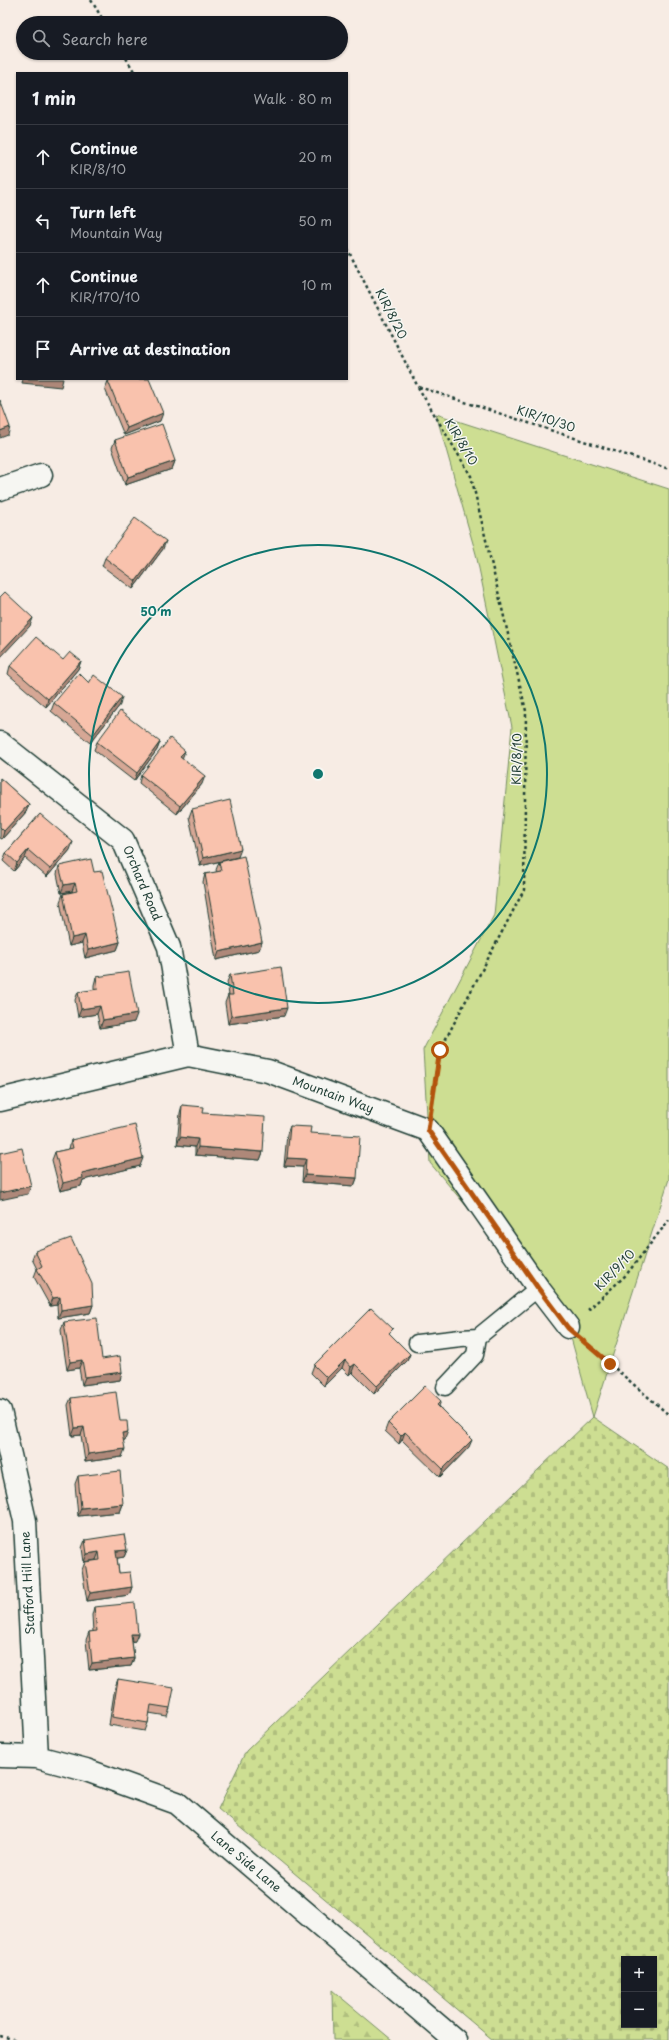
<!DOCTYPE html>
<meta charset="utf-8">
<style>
:root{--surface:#171b24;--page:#20242c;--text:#f1f3f6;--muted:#9ea1a6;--line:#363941}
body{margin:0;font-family:"Playpen Sans",sans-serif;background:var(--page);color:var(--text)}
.controls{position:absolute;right:12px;bottom:12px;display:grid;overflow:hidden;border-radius:0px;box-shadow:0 1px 3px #0004}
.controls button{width:36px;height:36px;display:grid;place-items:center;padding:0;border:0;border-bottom:1px solid var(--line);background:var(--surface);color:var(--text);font:20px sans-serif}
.stop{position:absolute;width:12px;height:12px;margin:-9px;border:3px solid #b45309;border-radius:50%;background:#fff}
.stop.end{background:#b45309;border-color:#fff;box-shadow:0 1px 4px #0008}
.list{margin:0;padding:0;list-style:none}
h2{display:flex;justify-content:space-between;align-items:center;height:52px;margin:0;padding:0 16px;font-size:17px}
h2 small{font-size:13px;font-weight:400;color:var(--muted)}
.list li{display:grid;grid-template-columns:26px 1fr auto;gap:12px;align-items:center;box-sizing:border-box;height:64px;padding:0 16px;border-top:1px solid var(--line)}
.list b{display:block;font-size:15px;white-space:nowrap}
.list p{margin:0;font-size:13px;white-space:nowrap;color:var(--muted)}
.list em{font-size:13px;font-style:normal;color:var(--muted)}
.icon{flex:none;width:22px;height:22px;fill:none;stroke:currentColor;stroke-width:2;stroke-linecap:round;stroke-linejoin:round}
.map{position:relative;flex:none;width:669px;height:2040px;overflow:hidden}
.search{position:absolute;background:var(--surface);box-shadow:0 1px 3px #0004;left:16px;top:16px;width:332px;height:44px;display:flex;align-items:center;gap:10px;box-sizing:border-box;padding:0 14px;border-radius:22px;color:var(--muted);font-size:15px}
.panel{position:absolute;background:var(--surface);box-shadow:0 1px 3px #0004;left:16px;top:72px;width:332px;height:308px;border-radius:0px}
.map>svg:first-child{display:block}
</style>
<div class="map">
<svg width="669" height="2040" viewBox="0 0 669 2040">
<defs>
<pattern id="forest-firs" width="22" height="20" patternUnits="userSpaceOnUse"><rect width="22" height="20" fill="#cdde92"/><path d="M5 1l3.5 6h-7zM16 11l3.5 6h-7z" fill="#b0bf7e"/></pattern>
<pattern id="cemetery-stones" width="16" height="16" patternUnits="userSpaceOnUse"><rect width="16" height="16" fill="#cdde92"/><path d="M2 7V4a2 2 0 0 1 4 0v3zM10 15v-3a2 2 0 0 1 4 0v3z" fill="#b0bf7e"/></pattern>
</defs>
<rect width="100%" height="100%" fill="#f7ece4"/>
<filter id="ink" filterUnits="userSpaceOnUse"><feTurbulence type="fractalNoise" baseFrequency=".025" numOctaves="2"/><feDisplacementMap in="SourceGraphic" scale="8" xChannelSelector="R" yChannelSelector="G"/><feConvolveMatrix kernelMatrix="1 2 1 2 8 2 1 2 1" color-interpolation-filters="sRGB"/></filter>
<g filter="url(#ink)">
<path fill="#cdde92" stroke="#768e63" d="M436,414l233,75v690l-76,238 -25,-90 -138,-164 -7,-113 71,-135 18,-188 -36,-173z"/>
<path fill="url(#forest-firs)" stroke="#768e63" d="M332,1990l60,50h-59z"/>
<path fill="url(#cemetery-stones)" stroke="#768e63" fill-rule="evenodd" d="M593,1417l76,52v571h-176l-275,-231 28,-58zM624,1959h30v66h-30z"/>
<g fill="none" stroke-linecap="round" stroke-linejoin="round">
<defs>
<path id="service" d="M478,1337l60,-49
M417,1343l44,-5 17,-1 -3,18 -30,32"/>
<path id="minor" d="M0,489l41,-14
M0,743l123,97 46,107 19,108
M0,1100l188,-45 80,16 160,59 110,158 30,39
M0,1411l25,110 12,236
M0,1756l37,1 49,13 91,33 278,237"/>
</defs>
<use href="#service" stroke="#1f3d34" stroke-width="19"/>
<use href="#minor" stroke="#1f3d34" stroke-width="25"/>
<path stroke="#1f3d34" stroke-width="2.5" stroke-dasharray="3 3" stroke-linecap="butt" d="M91,0l14,23
M123,53l12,20
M347,248l71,139 53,89 55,235 -2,179 -84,160 -8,53
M419,387l250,82
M588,1310l38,-35 43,-55
M588,1345l81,70
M0,2036l17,4"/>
<use href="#service" stroke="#f6f6f2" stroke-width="16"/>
<use href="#minor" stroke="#f6f6f2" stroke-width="22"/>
</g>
<path fill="#d6a795" stroke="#1f3d34" d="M108,381l52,40 -36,14 -19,-46z
M115,440l60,21 -3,8 -47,16 -13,-37z
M163,549l-30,40 -31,-23 3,-8z
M63,660l18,1 -3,8 -32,38 -38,-33 2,-8z
M89,683l31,22 -30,38 -39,-32 3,-8z
M97,742h63l-3,8 -23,31 -40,-31z
M182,758l20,26 -25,30 -38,-31 2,-8z
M0,778l29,26 -3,8 -24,27 -2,-1z
M192,809l46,48 -38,9 -11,-49z
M40,814l30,36 -23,27 -22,-19 -11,13 -11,-10 3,-8z
M219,862l43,80 -3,8 -43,10 -13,-78 2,-8 12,-2 -1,-2z
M59,866l35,6 26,70 -3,8 -32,8 -3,-15 -13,3 -9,-44 3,-8 10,-2 -1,-1 -11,2 -4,-19z
M230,975l54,41 -56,8 -3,-21 3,-8h1l-2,-13z
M96,977l38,45 -34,6 -3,-14 -19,3 -3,-17 3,-8 16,-2v-5z
M182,1105l21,8 60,39 -3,8 -65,-5v-8l-18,-2 3,-32z
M290,1126l20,7 47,45 -3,8 -52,-4 1,-15 -19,-1 3,-32z
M71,1140l69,26 -57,14 -2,6 -21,5 -8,-31 3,-8 14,-3z
M35,1251l58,54 -3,8 -32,5 -1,-13 -7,1 -16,-29 3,-8 -5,-10z
M64,1322l38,37 20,13 -2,8 -38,5 -3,-17 -12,2 -6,-40z
M391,1335l19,19 -3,7 -33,33 -22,-22 -3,3 -7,-7 -18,18 -13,-13 3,-8z
M71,1398l49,23 5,19h-2l-1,17 -37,5 -4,-27 -9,1 -4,-31z
M441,1401l-2,5 30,41 -29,30 -38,-37 -3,4 -14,-13 3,-8z
M78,1476l45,28 -3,8 -42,4 -3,-32z
M85,1540l42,10 -3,7 -7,1 2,15 13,14 -3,8 -42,6 -5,-31 3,-8 11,-1 -12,1 -2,-14z
M94,1607l41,34 -3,1 2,16 -3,8 -42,4 -3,-30 3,-8h4l-1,-17z
M118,1679l52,29 -3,8 -18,-3 -1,10 -3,8 -36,-6 6,-38z"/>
<path fill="#ae8879" stroke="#1f3d34" d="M23,379h40l-2,8 -39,-4z
M163,413l-3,8 -36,14 3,-7z
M10,427l-2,8 -8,3v-7z
M175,461l-3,8 -47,16 3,-8z
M166,541l-3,8 -30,40 3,-8z
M33,618l-3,8 -30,32v-5z
M81,661l-3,8 -32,38 2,-8z
M122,697l-2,8 -30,38 3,-8z
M160,742l-3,8 -23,31 3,-8z
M185,751l-3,8 -2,-3z
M205,776l-3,8 -25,30 3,-8z
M29,804l-3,8 -24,27 2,-8z
M73,842l-3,8 -23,27 3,-8z
M241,849l-3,8 -38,9 3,-8z
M28,850l-3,8 -11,13 3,-8z
M75,883l-3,8 -11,2 3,-8z
M85,935l-3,8 -13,3 3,-8z
M120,942l-3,8 -32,8 3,-8z
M262,942l-3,8 -43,10 3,-8z
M100,1006l-3,8 -19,3 3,-8z
M287,1008l-3,8 -56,8 3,-8z
M137,1014l-3,8 -34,6 3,-8z
M180,1137l18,2 -3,8 -18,-2z
M198,1147l65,5 -3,8 -65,-5z
M143,1158l-3,8 -57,14 -2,6 -21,5 3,-8 19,-10z
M287,1158l19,1 -3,8 -19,-1z
M305,1175l52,3 -3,8 -52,-4z
M31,1186l-3,8 -28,6v-7z
M60,1297l-3,8 -7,1 3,-8z
M93,1305l-3,8 -32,5 3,-8z
M410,1354l-3,7 -33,33 3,-8z
M82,1360l-3,8 -12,2 3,-8z
M345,1360l-3,8 -18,18 3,-8z
M355,1364l-3,8 -3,3 2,-8z
M122,1372l-2,8 -38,5 3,-8z
M84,1427l-3,8 -9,1 3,-8z
M128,1432l-3,8 -6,1 3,-8z
M405,1432l-3,8 -3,4 2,-8z
M472,1440l-3,7 -29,30 3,-8z
M125,1449l-3,8 -37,5 3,-8z
M123,1504l-3,8 -42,4 3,-8z
M127,1550l-3,7 -11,2 3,-8z
M99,1552l-3,8 -12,2 3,-8z
M132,1587l-3,8 -42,6 3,-8z
M131,1634h7l-3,7 -6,1z
M134,1658l-3,8 -42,4 3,-7z"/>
<path fill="#f9c2ad" stroke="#1f3d34" d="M113,379h36l14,34 -36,15 -19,-47z
M0,400l10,27 -10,4z
M162,424l13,37 -47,16 -13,-37z
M135,518l31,23 -30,40 -31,-23z
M5,592l28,26 -33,35v-56z
M36,637l27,23 7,-8 11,9 -33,38 -38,-33z
M79,673l10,10 5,-8 28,22 -29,38 -39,-32z
M120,711l40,31 -23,31 -40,-31z
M170,738l15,13 -5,5 25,20 -25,30 -39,-31z
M0,778l29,26 -25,27 -4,-4z
M230,800l11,49 -38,9 -11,-49z
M40,814l33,28 -23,27 -22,-19 -11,13 -11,-10z
M244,856l18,86 -43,10 -14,-78 16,-3 -2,-9z
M91,859l3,13 8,-1 18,71 -32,8 -3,-15 -13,3 -9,-44 14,-3 -2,-8 -11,2 -5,-19z
M281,967l6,41 -56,8 -3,-21h5l-3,-20z
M129,972l8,42 -34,6 -3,-14 -19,3 -3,-17 20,-3 -2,-12z
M182,1105l22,2 -1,6 62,4 -2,35 -65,-5v-8l-18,-2z
M135,1125l8,33 -61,15 1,5 -20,5 -8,-31 18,-4 -2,-8z
M290,1126l21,1 -1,6 50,3 -3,42 -52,-3 1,-16 -19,-1z
M22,1148l9,38 -31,7v-40z
M71,1238l21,46 1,21 -32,5 -1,-13 -7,1 -16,-29 5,-3 -7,-15z
M371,1308l22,21 -4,4 21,21 -33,32 -22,-22 -4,3 -6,-7 -18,18 -13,-13z
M97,1318l5,41 18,-3 2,16 -37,5 -3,-17 -12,2 -6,-40z
M425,1386l16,15 -4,4 35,35 -29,29 -38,-37 -4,4 -13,-13z
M116,1392l4,29h7l1,11 -6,1 3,16 -37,5 -4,-27 -9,1 -4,-30z
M120,1471l3,33 -42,4 -3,-32z
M124,1534l3,16 -11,1 3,22 11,-1 2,15 -42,6 -5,-31 15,-2 -1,-8 -12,2 -2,-14z
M135,1603l3,31h-7l3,24 -42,5 -3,-31 8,-1 -3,-24z
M118,1679l56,9 -4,20 -19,-3 -3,18 -36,-6z"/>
</g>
<g fill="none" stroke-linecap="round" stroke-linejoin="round" filter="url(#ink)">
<path stroke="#b45309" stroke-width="5" d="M440,1050l-12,80 110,158 30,40 42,36"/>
</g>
<circle fill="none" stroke="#0f766e" stroke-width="2" cx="318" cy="774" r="229"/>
<g text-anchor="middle" stroke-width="3" stroke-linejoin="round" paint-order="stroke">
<g font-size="12" fill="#1f3d34" stroke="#f6f6f2">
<text transform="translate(391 314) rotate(63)" y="4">KIR/8/20</text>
<text transform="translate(546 419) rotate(18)" y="4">KIR/10/30</text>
<text transform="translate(461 442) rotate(59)" y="4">KIR/8/10</text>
<text transform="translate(517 759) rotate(-89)" y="4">KIR/8/10</text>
<text transform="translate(142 883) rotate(67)" y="4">Orchard Road</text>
<text transform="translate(333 1095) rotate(20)" y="4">Mountain Way</text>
<text transform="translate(615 1270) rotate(-46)" y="4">KIR/9/10</text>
<text transform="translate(28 1583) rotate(-93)" y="4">Stafford Hill Lane</text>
<text transform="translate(246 1862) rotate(40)" y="4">Lane Side Lane</text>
</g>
</g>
<circle cx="318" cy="774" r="6" fill="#0f766e" stroke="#f6f6f2" stroke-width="2"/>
<g font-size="12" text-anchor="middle" font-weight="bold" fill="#0f766e" stroke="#f6f6f2" stroke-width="3" stroke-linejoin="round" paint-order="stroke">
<text x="156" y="616">50 m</text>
</g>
</svg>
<div class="controls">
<button>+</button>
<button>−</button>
</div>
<div class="stop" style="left:440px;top:1050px"></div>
<div class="stop end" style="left:610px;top:1364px"></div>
<div class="search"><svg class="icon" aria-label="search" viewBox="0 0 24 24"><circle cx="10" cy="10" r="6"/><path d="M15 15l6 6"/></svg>Search here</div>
<section class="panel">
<h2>1 min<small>Walk · 80 m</small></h2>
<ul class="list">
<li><svg class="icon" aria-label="ahead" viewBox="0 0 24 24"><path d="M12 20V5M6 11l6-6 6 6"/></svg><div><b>Continue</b><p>KIR/8/10</p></div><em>20 m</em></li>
<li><svg class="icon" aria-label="left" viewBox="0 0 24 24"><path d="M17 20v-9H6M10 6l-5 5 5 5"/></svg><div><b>Turn left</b><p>Mountain Way</p></div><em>50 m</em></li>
<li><svg class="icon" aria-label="ahead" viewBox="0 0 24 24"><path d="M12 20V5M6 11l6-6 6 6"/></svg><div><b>Continue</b><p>KIR/170/10</p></div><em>10 m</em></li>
<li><svg class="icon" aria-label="arrive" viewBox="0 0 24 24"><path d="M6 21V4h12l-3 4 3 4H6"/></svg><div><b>Arrive at destination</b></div></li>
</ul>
</section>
</div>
